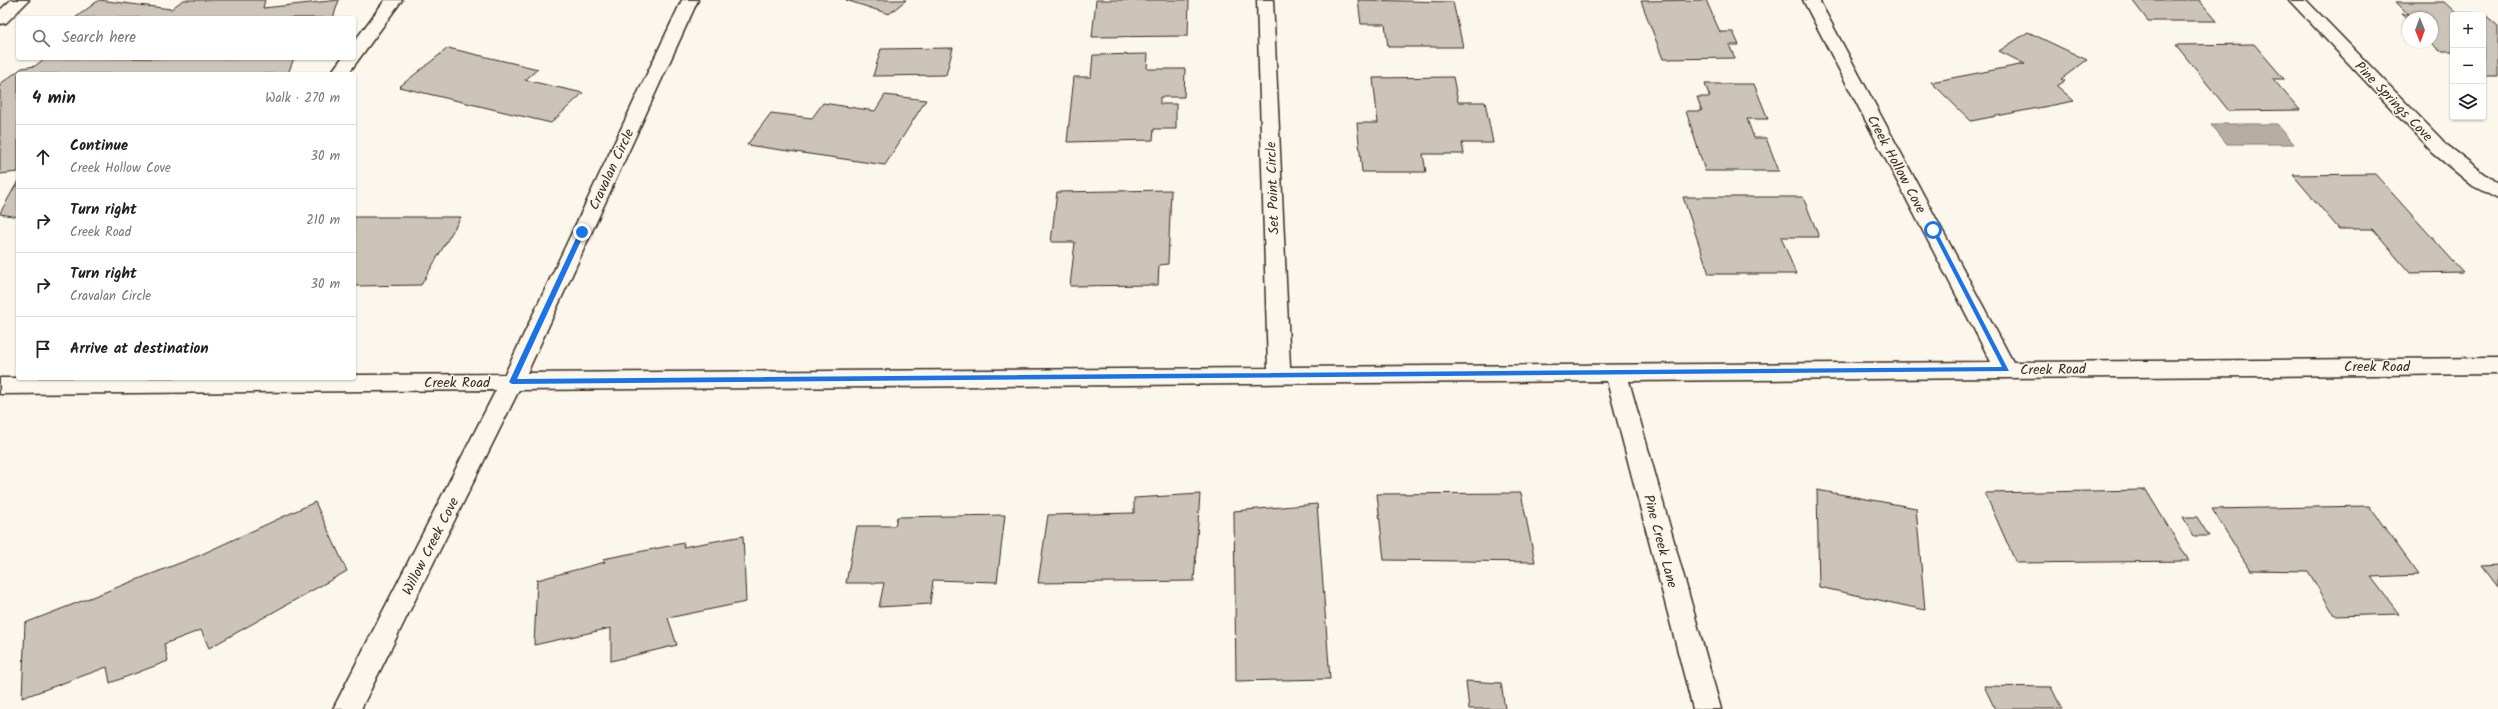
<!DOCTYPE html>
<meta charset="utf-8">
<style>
:root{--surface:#fff;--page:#f2f2f2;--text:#202124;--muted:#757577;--line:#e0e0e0}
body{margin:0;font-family:Kalam,sans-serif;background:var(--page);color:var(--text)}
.controls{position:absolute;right:12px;top:12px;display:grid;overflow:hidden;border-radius:4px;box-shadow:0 1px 3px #0004}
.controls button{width:36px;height:36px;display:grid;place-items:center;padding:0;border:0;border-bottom:1px solid var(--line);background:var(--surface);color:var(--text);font:20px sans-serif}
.compass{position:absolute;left:2402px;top:12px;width:36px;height:36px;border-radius:50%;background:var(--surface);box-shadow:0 1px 3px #0004;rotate:179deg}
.stop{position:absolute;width:12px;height:12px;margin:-9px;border:3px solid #1a73e8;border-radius:50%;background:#fff}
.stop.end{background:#1a73e8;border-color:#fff;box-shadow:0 1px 4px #0008}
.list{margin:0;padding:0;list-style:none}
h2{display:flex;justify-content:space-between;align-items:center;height:52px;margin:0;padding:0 16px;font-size:17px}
h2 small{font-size:13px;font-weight:400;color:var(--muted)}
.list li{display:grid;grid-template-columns:26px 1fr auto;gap:12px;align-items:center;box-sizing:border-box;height:64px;padding:0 16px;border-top:1px solid var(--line)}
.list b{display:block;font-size:15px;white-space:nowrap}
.list p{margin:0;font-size:13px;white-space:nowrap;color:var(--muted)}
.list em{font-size:13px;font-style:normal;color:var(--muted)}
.icon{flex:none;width:22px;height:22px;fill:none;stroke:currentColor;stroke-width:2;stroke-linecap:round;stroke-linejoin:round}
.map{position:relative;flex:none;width:2498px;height:709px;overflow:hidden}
.search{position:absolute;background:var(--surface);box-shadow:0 1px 3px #0004;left:16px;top:16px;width:340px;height:44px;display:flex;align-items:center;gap:10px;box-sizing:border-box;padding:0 14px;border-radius:4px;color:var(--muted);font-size:15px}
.panel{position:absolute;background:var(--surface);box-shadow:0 1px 3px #0004;left:16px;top:72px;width:340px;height:308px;border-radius:4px}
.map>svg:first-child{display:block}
</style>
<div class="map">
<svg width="2498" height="709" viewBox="0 0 2498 709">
<rect width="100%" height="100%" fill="#fbf7ec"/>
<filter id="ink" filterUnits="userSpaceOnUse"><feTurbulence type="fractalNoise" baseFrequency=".025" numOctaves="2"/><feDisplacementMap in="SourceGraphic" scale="8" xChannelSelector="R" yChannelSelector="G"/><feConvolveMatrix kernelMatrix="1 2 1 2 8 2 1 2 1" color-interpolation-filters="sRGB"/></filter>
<g filter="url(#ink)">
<path fill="#b6aea2" stroke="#85796d" d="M2211,124h66l17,20h-67z"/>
<path fill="#ccc4b9" stroke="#3b2a1e" d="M99,0l72,9 12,-9h82l-2,8 76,-8 -6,18h-258z
M846,0h60l-17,14z
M1096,0h93l-1,36 -96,1z
M1358,0l95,2 10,45h-75l-3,-23h-24z
M1706,0l14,32h13l6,13h-10l6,13 -72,1 -22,-58z
M2132,0h67l18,21h-69z
M2396,2h48l12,11h27l15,13v50h-15v-61h-30v36h-13l-10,-9 2,-24h-24v2l-7,-6h7z
M2028,32l59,28 -26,19 4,2 -8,5 17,15 -103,20 -40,-39 94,-18 -26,-13z
M2254,44l30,35h-11l27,31 -71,1 -53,-66z
M448,48l90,21 -13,11 58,13 -32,30 -152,-36z
M953,48l-7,27 -73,1 8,-27z
M1148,54l-1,15h38l-1,28h-24v7h16v25h-22l-1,11 -86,2 7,-65h17l2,-22z
M45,58h249l-6,16h-270v98l-18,2v-90l22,-16 13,-2z
M1453,77l5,25h27l8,41h-31l2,11h-41l3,18h-64l-5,-49h21l-5,-45z
M1705,84h49l14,35h-21l7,19h12l13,33h-74l-19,-60h16l-5,-14h13z
M885,95l41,5 -41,65 -138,-20 24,-32 41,5 11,-15 52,8z
M2375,174l88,98 -53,1 -38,-44h-33l-46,-54z
M18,181v36l-18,-3v-1z
M1171,190l-3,74 -9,1 -1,20 -88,1 5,-44h-24l6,-50z
M1683,197h120l16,40h-38l15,37h-87z
M354,217h107l-40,68 -67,1z
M1817,490l99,18 9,102 -106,-23z
M2146,490l43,71 -173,2 -31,-70z
M1521,493l14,69 -151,-2 -7,-66z
M1200,494l-6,87 -156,2 10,-68 86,-2v-15z
M315,502l32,69 -138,77 -8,-18 -37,14 4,17 -58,22 -3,-16 -85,31 3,-75 173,-67z
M1317,504l13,175 -94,2 -2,-170z
M2369,506l50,69 -48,2 28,37 -64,2 -27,-45 -58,-1 -38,-61z
M1005,515l-8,67 -64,-2 -3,24 -51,3 5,-24h-38l11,-57h38l2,-9z
M2183,517h14l12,19h-15z
M743,536l3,66 -78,16 9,27 -66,16v-33l-77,17 3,-65 68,-18 -2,-3 81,-16 -1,4z
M2498,565v22l-16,-21z
M1466,681l35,2 4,26h-36z
M1984,686l67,1 11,22h-67z"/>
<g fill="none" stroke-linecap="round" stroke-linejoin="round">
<defs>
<path id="minor" d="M11,0h18l-23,23 -6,1v-14z
M385,0h17l-54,74h-18l12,-16h12v-16z
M682,0h16l-171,373 741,-5 -11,-368h16l17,367 701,-5 -188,-362h16l194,362 485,-4v16l-869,7 92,328h-28l-86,-328 -1088,9 -158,319h-28l163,-319 -496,4v-16h354v-3l151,-1z
M2289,0h17l141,145 51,39v15l-25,-13 -40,-33z"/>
</defs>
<use href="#minor" stroke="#3b2a1e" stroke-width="3"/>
<use href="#minor" fill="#fbf7ec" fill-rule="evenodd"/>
</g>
</g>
<path fill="#1a73e8" d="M1931,229l5,1 73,141 -1497,13 -3,-2 70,-150 3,-2 3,2 -68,147 1485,-12z"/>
<g text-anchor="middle" stroke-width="3" stroke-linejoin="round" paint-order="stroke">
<g font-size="14" fill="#3b2a1e" stroke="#fbf7ec">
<text transform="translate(2394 101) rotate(46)" y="5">Pine Springs Cove</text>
<text transform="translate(1897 164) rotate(62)" y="5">Creek Hollow Cove</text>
<text transform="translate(611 169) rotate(-65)" y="5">Cravalan Circle</text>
<text transform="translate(1272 188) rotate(-92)" y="5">Set Point Circle</text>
<text x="2377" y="371">Creek Road</text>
<text transform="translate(2053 369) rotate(-1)" y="5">Creek Road</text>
<text x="457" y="387">Creek Road</text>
<text transform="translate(1661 541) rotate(75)" y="5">Pine Creek Lane</text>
<text transform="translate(430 546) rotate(-63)" y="5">Willow Creek Cove</text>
</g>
</g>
</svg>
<div class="controls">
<button>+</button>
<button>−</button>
<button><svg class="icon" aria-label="layers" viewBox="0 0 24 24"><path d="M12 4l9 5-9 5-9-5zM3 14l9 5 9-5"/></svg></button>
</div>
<svg class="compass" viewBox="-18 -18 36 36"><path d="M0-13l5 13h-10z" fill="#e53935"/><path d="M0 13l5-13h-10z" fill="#757577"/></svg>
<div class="stop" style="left:1933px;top:230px"></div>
<div class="stop end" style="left:582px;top:232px"></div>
<div class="search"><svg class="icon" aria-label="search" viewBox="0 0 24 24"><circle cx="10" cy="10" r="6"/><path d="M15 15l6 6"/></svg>Search here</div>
<section class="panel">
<h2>4 min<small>Walk · 270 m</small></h2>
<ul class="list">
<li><svg class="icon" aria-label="ahead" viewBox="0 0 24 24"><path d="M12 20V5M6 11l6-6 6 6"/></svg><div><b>Continue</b><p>Creek Hollow Cove</p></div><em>30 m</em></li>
<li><svg class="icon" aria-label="right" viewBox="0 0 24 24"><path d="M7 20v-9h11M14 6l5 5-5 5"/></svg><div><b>Turn right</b><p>Creek Road</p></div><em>210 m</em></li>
<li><svg class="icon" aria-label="right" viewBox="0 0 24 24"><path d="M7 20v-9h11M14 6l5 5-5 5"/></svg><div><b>Turn right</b><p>Cravalan Circle</p></div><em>30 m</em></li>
<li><svg class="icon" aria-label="arrive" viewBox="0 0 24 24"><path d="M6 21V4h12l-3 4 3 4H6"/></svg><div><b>Arrive at destination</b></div></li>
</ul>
</section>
</div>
